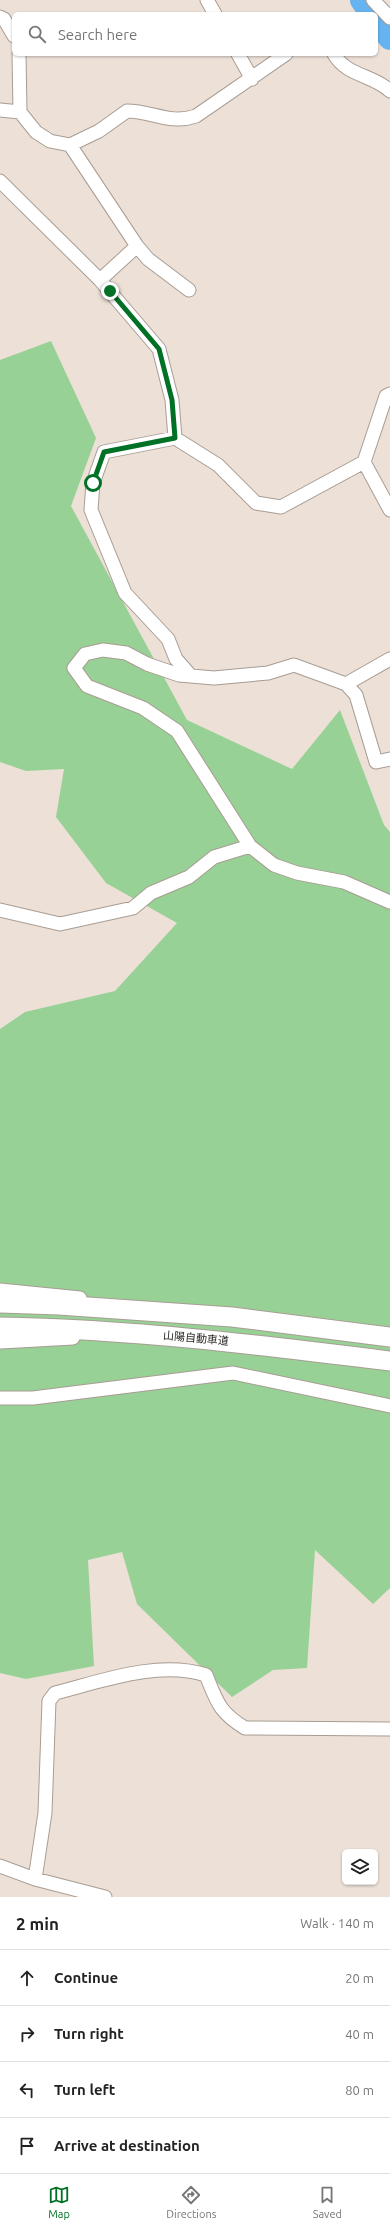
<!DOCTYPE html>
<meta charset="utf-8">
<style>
:root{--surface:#fff;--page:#f6f6f6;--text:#222;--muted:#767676;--line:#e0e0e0;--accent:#017225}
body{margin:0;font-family:Ubuntu,"Noto Sans JP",sans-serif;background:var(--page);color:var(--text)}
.controls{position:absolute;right:12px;bottom:12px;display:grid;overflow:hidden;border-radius:6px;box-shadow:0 1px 3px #0004}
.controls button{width:36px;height:36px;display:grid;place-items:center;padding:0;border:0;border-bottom:1px solid var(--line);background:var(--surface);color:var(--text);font:20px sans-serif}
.stop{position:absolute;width:12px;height:12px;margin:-9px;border:3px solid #017225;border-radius:50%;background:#fff}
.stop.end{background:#017225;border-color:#fff;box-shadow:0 1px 4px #0008}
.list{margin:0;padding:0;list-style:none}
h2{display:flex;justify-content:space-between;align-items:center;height:52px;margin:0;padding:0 16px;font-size:17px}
h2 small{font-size:13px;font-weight:400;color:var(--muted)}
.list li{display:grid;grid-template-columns:26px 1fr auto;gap:12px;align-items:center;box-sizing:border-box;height:56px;padding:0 16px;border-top:1px solid var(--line)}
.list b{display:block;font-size:15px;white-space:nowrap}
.list em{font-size:13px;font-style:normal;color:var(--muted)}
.icon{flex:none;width:22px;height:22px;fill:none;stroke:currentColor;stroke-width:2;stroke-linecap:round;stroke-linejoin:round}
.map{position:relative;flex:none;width:390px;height:1897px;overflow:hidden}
.search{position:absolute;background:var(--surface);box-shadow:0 1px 3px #0004;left:12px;right:12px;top:12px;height:44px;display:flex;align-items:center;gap:10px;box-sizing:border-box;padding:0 14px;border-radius:6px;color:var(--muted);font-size:15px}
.sheet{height:276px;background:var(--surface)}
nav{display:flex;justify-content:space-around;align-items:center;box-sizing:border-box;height:56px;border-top:1px solid var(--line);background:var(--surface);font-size:11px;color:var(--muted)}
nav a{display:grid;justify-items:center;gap:2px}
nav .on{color:var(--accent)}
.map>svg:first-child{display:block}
</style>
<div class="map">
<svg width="390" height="1897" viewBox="0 0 390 1897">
<rect width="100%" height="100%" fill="#ece0d7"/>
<path fill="#98d195" d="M51,341l45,97 -25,68 116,214 105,49 48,-59 44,115 6,7v756l-17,16 -58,-54 -8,118 -34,2 -41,27 -95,-93 -15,-52 -34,8 6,106 -68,13 -26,-6v-644l25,-17 90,-21 62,-68 -71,-40 -50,-66 8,-48 -38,2 -26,-9v-402z"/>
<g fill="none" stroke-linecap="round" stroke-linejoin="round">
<path stroke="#65b3f0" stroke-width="24" d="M362,0l10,14
M376,19l14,19"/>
<defs>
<path id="minor" d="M207,0l8,14
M373,0l17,18
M0,17l4,2 10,17
M19,54l1,58
M238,54l14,25
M334,54c12,22 40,21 56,37
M0,110l20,2 16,20 14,9 20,4 29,-14 28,-20c25,0 43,14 69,5l90,-62
M70,145l67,101 11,13 41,31
M0,181l100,99 59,69 13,51 3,38
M100,280l37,-34
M390,394l-4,2 -22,66 -83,45 -25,-4 -38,-38 -43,-27 -71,14 -11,31 -2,27 34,83 43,46 8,20 15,17 -12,-1 -32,-11 -21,-11 -23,-3 -18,4 -11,14 13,18 56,22 34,23 73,115 24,19 23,8 47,9 46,20
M364,462l26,48
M191,676l23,2 54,-5 26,-8 52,19 10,11 20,67 14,-3
M346,684l44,-25
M0,910l60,14 73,-16 18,-15 38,-16 25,-20 36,-11
M0,1290l80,8
M0,1342l73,-4
M0,1398h33l200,-25 157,33
M0,1866l35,13 70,18
M35,1879l10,-66 4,-112 6,-8c47,-12 103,-33 151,-18 11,27 13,37 39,53l145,1"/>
<path id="highway" d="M0,1303l59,2 173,12 158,20
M0,1327c131,2 260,18 390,34"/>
</defs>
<use href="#minor" stroke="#a89d94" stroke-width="15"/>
<use href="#highway" stroke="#a89d94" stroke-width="21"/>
<use href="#minor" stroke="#fff" stroke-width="13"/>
<use href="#highway" stroke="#fff" stroke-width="19"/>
</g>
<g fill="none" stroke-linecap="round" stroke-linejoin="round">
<path stroke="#017225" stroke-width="5" d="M93,483l11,-31 71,-14 -3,-38 -13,-51 -49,-58"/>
</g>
<g text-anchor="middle" stroke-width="3" stroke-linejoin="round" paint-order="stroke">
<g font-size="11" fill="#292521" stroke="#fff">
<text transform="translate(196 1338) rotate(5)" y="4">山陽自動車道</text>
</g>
</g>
</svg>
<div class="controls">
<button><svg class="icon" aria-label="layers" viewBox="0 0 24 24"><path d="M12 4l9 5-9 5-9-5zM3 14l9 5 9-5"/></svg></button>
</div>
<div class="stop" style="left:93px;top:483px"></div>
<div class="stop end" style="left:110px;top:291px"></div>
<div class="search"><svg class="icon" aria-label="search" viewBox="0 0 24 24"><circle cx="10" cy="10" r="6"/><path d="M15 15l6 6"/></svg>Search here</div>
</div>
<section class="sheet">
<h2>2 min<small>Walk · 140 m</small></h2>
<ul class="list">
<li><svg class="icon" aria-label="ahead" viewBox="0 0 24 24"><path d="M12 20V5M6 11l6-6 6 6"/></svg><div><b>Continue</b></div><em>20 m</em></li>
<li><svg class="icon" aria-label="right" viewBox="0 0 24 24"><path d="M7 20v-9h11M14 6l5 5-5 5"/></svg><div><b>Turn right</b></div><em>40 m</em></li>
<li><svg class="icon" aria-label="left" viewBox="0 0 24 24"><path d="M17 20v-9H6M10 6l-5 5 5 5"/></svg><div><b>Turn left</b></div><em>80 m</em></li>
<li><svg class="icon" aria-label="arrive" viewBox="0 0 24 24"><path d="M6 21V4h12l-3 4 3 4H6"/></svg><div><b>Arrive at destination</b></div></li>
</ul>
</section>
<nav>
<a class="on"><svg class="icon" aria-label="map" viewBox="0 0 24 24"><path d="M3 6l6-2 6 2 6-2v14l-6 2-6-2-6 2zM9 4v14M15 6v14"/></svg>Map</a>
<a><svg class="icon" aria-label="directions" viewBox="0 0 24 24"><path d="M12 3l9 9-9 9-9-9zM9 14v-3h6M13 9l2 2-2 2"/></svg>Directions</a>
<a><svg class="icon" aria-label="saved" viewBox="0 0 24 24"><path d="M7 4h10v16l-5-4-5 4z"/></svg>Saved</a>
</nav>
